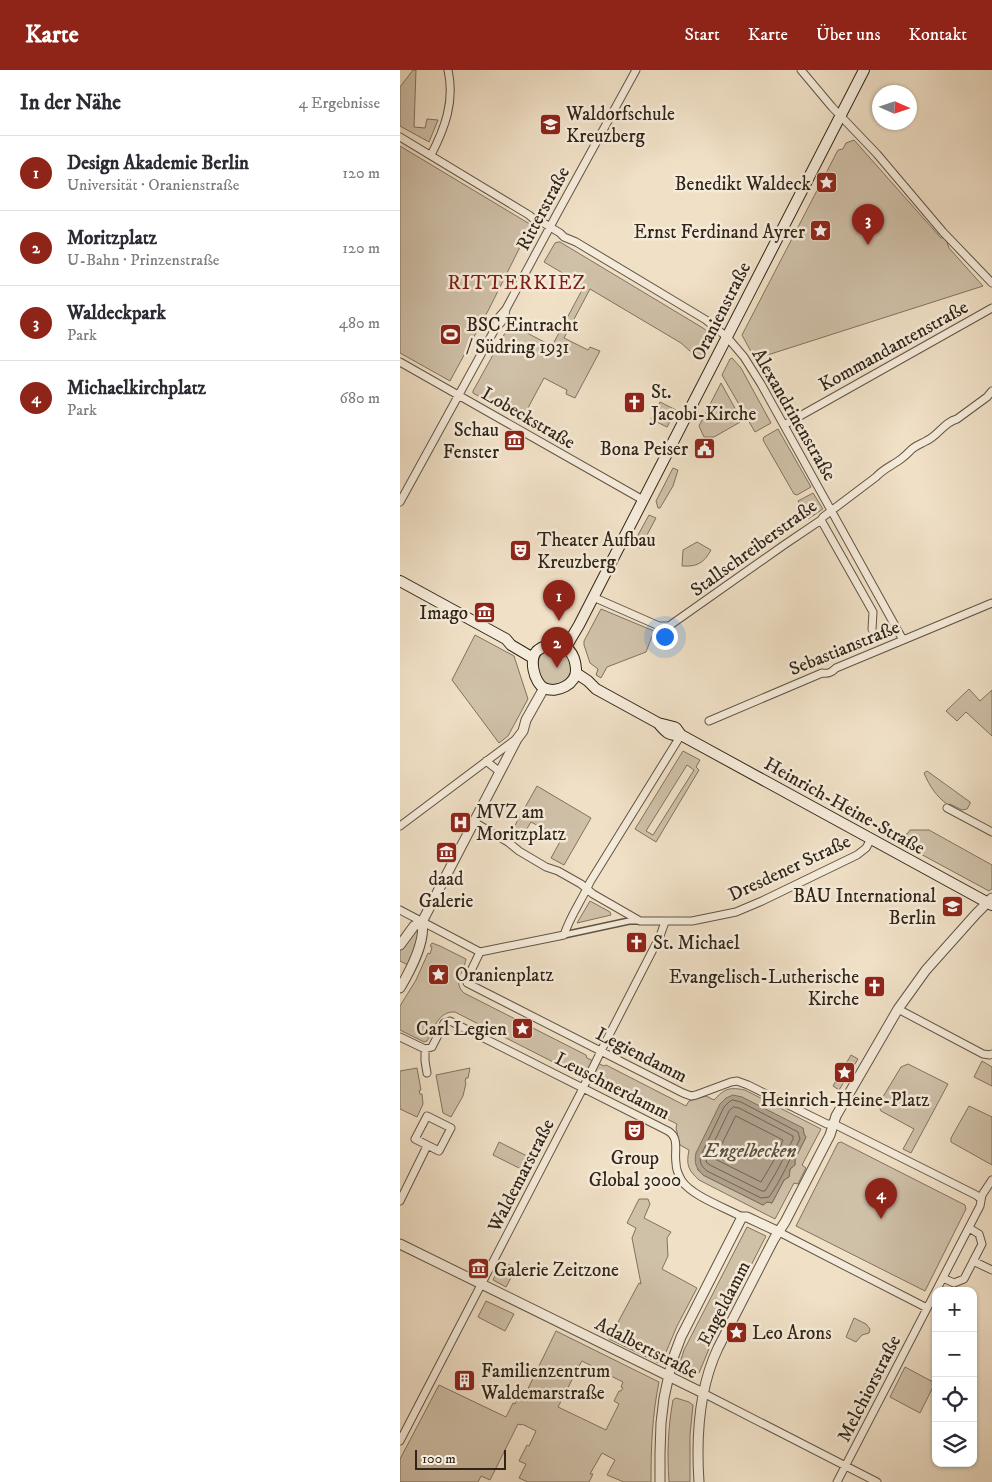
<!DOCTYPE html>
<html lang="de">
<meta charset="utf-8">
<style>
:root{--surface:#fff;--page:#f2f2f3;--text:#2b2b33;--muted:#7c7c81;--line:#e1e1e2;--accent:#8f2418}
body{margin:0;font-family:"IM FELL DW Pica",serif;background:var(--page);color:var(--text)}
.controls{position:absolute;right:15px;bottom:15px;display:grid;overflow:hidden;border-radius:10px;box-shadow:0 1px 4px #0004}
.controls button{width:45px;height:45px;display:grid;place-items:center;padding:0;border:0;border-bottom:1px solid var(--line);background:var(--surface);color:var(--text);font:25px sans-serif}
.compass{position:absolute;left:472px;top:15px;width:45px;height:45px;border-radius:50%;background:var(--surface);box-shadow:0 1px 4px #0004;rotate:93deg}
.scale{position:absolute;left:15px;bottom:12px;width:91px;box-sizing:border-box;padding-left:5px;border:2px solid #302518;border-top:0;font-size:14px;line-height:18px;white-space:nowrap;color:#302518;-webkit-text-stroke:4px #f5ebda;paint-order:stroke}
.you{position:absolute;left:264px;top:566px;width:18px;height:18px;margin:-12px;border:4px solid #fff;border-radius:50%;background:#1a73e8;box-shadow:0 0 0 8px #1a73e833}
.badge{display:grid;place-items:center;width:32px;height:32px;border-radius:50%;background:var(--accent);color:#fff;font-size:16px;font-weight:700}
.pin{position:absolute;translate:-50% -41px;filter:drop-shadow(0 1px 2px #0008)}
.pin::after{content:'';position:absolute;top:26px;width:18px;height:15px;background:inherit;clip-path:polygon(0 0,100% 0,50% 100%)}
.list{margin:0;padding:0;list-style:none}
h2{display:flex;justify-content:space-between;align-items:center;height:65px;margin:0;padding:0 20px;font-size:21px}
h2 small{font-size:16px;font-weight:400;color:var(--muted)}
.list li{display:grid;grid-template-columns:32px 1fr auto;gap:15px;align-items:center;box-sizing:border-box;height:75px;padding:0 20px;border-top:1px solid var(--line)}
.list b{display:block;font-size:19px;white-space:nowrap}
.list p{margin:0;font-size:16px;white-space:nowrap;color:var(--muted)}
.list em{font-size:16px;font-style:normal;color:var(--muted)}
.icon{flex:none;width:28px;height:28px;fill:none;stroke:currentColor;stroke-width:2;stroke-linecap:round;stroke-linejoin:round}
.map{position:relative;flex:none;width:592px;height:1412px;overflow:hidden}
header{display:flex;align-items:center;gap:30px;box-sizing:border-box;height:70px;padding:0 25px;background:var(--accent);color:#fff}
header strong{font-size:24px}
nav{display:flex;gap:28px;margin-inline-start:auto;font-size:18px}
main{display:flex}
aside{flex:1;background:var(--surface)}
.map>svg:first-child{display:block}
</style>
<header>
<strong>Karte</strong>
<nav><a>Start</a><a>Karte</a><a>Über uns</a><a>Kontakt</a></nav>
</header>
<main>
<aside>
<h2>In der Nähe<small>4 Ergebnisse</small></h2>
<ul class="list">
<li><span class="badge">1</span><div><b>Design Akademie Berlin</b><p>Universität · Oranienstraße</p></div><em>120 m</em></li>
<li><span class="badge">2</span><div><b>Moritzplatz</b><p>U-Bahn · Prinzenstraße</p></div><em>120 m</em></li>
<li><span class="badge">3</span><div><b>Waldeckpark</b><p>Park</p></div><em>480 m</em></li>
<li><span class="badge">4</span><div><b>Michaelkirchplatz</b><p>Park</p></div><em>680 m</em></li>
</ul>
</aside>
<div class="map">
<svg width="592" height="1412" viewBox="0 0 592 1412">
<rect width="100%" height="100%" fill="#f0e0c6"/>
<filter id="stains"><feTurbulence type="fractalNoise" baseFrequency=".004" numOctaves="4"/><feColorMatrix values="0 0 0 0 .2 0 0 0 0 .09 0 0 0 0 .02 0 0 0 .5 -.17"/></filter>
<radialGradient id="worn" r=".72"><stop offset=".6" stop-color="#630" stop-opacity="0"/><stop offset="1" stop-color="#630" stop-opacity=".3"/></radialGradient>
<path fill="#cfc0a8" stroke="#807260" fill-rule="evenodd" d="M13,0h3l-2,57 11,1 2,-9 11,1 -9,22 -29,-16v-39z
M454,70l87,98 4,-1 4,11 34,38 -228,73 -13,-24 96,-185 5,-1 3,-6z
M0,76l138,83 -11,21 -7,-3 -31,62 -39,72 -50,-28z
M158,172h2l143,86 8,6 1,6 -11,21 -20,-18 -91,-54 -26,49 24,12 2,-3 10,4 -25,47 -9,-4 1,-4 -23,-12 -23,43 -48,-28v-2l37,-67 42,22 30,-56 -1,-6 -37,-22 11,-19z
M332,288l9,10 30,55 -16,9 -33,-57 8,-16z
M321,313l21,38 -28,16h-10l-5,-11z
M260,332l16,8 -9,17 -16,-8z
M378,359l33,58 -14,8 -3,-1 -31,-54 1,-3z
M273,398l5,2 -5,16 -13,22h-2l-2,-7z
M413,423l10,16 -15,10 -10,-18z
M249,445l7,3 -16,30 -8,-2z
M297,472l14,8c-7,13 -14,17 -29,16l1,-16z
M201,539l53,22 -8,21 -39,15 -6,11 -5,-3 2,-6 -8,-6 -6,-18v-4z
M75,565l39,21 14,43 -20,37 -9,7 -47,-63z
M155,577c18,10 20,11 15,32l-16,7 -11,-3 -8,-18 4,-11z
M569,619l11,12 12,-11v46l-26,-24 -9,9 -11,-10z
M283,681l17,9 -4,7 3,3 -43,72 -21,-13zM287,695l7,5 -41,65 -7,-4z
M527,701l43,31v2l-3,5 -5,1 -12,-6 -2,1c-12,-9 -18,-18 -24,-32z
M137,716l54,32 -27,47 -13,-7 11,-20 -31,-16 -11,18 -10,-6z
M510,760h19l63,35v24l-3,2 -85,-46 1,-10 3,-2z
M190,831l20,11 1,3 -34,8z
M15,858l7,3 -12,35 -10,-5v-13z
M32,873l8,3 26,13c-2,13 -14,23 -2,34l122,62 1,3 17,8 2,-1 80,41 3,-5 17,-5 8,4c11,-12 16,-13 31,-10l76,39 -19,36 4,3 -8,16 -4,-1 -19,36 -76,-39c-11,-10 -13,-15 -10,-30l-9,-5 -4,-17 1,-4 -80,-40 -1,-4 -37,-15 -104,-53c-17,-1 -21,17 -28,29l-3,1 -24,-12v-24l16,-26 12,-27 2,1 2,-7 -2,-1zM403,1058l1,6 2,3 -11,22v6l-5,4 -1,8 -5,3 -12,23 -5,-1 -4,3 -60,-30 -6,-6z
M451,985l7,4 -19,31 -6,-4z
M582,991l10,6v19l-18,-9z
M508,994l40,20 -37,69 -8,-4 11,-20 -33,-18 -3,-6 23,-38z
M17,998l4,22 -2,1 1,3h2l1,10 -6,13 -17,-8v-38z
M70,998l-2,10h-2l-1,4 1,1 -3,13 -12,21 -8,-4 -7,-38z
M569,1036l23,11v48l-41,-23v-4z
M99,1072l36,18 -6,13 -36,-18z
M441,1072l124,63 1,4 -41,82 -129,-65 42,-83z
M239,1129h9l2,5 -6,14 27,14 -4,6 1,18 -6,13 35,19 -20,38 -16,38 -52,-25 30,-56 2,1 -9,-46 4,-10 -9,-5z
M347,1157l19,9 -55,108 -12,29c-6,2 -17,-1 -20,-7l5,-16z
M102,1191l14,7 -10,19 -13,-7z
M86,1231l28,13 -9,17 -27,-14z
M454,1248l12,6 4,5 -1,4 -7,2 -6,7 -10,-5z
M156,1261l103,51c-7,34 -8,66 -8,100h-27l-17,-7 8,-15 -13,-7 -12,21h3l-4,8h-61l-9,-4 7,-14 -7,-3 8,-16 2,1 7,-15 -14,-7 -1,1 -3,-1 -28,56 -9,-4 -3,6h-78v-23l39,-74 67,32 7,-14 2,1 4,-9 5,2zM182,1291l18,9 1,-2 5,3 -1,2 18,9 -2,5 2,1 -2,3h-2l-5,10 5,3 -13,26 -48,-23 19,-37 -1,-1 1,-4 2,1z
M505,1297l30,16 -15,30 -30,-16z
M276,1328l13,4 4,3 -3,30v47h-21c-2,-28 -1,-55 4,-82z"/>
<path fill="#afa08b" stroke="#7c6f5d" d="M333,1025l9,2 61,31 1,6 2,3 -11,22v6l-5,4 -1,8 -5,3 -12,23 -5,-1 -4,3 -60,-30c-7,-7 -9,-12 -7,-22l24,-49 6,-6z"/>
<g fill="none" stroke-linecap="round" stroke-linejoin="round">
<path stroke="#706252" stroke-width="1" d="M333,1030l8,2 57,30 2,7c-10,19 -18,40 -31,58l-8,1 -54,-27c-6,-5 -8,-9 -6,-16l23,-48 5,-5z
M334,1037l5,1 54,28v3l-16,32 -12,20h-3l-52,-26 -4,-3 1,-5 22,-46z
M336,1046l47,24 -6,15 -16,27 -46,-23z"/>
<defs>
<path id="pedestrian" d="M164,865l65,-14h8"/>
<path id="minor" d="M401,0l31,37 45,47 66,78 49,51
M0,67l129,78 7,6 6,1 18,11 4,4 12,5 130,78 12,10 9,7 17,20 17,27 142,256
M31,85c14,-27 24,-54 17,-85
M96,257c7,-5 9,-9 10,-18
M0,292l243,138
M384,355l208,-117
M0,432l96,-175 3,-10 7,-8 52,-97 78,-142
M421,450l52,92 -1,17
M193,527l66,29h10l115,-81 37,-25 2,-3 53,-40c7,-8 17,-12 25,-18 4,-3 6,-5 9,-8 4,-5 11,-7 16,-10 12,-5 18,-19 31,-22l30,-22 5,-6
M309,651l113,-48c7,1 10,-1 14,-5l156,-65
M86,691l14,11
M547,738l45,24
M74,752l34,20 11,9 27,16 12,4 23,13 12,10 47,27h52l44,-9 26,-11 95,-46 9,-7 5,-9
M0,756l116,-87
M0,840l80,42
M80,882l-13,27v4l216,110 8,3 5,-1 35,-13 6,-1 11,4 79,39h7l142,71 5,4
M80,882l84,-17c6,-19 18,-35 26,-53l91,-147
M498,939l85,45 7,1 2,-1
M0,967l25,12 7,-2 12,-24 6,-2 218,110c12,7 6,20 8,32 0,6 3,13 6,18 10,15 44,27 60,36
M25,979v12l2,12
M27,1046l24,12 -12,23 -24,-12z
M0,1131l27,-55
M379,1162l148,76
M573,1191l19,9
M543,1208l11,5 10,-4 18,-35 -3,-10 -10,-6
M536,1221l44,-85 2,-11 10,-15
M303,1323l174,89
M0,1371l180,-347 24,-49 56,-109 5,-14
M437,1412l99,-191"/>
<path id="tertiary" d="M0,875l14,-19 8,-4 95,-183 6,-8 3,-11 18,-32
M0,918c10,-17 26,-46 22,-66
M0,1174l303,149
M260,1412v-29l1,-30 3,-25 8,-37 9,-24 61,-120h5l32,15
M299,1412c-3,-45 0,-94 19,-134l56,-109 11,-17 45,-87 6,-19 62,-107 28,-39 50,-56 16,-16"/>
<path id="secondary" d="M0,511l106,58 5,6 22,13
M153,574c15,1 22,10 23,25 1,15 -19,25 -32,19 -10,-5 -16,-31 -6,-38 4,-3 10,-5 15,-6z
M166,577l13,-22 285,-555
M176,603l12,8 8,8 62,34 16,4 2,1 5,7 311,170
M258,653c8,9 10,13 23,12"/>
</defs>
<use href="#pedestrian" stroke="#605444" stroke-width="8"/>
<use href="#minor" stroke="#605444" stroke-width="9"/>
<use href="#tertiary" stroke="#605444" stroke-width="11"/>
<use href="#secondary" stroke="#302518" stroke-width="12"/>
<use href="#pedestrian" stroke="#f5ebda" stroke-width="5"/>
<use href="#minor" stroke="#f5ebda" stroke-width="7"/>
<use href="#tertiary" stroke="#f5ebda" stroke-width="9"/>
<use href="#secondary" stroke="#f5ebda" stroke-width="10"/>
</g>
<defs>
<symbol id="school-square" viewBox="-11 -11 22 22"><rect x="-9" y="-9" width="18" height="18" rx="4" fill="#8f2418" stroke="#f5ebda"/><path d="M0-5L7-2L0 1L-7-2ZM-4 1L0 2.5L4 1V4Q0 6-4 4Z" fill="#fff"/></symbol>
<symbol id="sight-square" viewBox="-11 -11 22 22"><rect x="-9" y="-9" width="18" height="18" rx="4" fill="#8f2418" stroke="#f5ebda"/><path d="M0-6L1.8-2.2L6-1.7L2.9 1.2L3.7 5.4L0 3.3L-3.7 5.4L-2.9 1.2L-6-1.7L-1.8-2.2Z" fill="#fff"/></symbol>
<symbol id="stadium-square" viewBox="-11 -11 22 22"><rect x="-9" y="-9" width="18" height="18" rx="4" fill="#8f2418" stroke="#f5ebda"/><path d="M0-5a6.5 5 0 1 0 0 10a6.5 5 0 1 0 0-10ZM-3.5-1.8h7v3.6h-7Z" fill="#fff"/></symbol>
<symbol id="church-square" viewBox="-11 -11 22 22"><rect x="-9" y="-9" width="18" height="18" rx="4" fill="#8f2418" stroke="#f5ebda"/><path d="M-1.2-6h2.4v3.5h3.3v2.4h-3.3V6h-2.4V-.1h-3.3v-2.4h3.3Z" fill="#fff"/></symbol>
<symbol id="museum-square" viewBox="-11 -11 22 22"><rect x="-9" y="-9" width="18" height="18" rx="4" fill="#8f2418" stroke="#f5ebda"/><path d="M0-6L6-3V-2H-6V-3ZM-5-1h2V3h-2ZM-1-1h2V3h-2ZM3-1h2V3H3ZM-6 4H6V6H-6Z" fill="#fff"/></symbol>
<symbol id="civic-square" viewBox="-11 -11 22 22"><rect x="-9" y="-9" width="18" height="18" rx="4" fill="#8f2418" stroke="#f5ebda"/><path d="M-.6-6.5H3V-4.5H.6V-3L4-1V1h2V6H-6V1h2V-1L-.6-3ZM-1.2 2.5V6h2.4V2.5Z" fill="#fff"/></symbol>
<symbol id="theatre-square" viewBox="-11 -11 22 22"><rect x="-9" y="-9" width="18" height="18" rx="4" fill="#8f2418" stroke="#f5ebda"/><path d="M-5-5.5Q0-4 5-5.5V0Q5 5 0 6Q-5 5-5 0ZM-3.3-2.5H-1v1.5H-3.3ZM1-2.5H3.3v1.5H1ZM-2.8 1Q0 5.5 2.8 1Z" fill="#fff"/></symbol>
<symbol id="hospital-square" viewBox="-11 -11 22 22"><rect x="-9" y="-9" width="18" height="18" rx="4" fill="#8f2418" stroke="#f5ebda"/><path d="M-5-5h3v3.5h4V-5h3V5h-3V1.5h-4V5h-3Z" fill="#fff"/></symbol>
<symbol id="university-square" viewBox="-11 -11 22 22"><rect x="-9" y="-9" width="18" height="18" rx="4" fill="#8f2418" stroke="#f5ebda"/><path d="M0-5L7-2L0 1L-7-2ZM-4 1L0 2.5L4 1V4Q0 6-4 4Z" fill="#fff"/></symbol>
<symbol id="building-square" viewBox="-11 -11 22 22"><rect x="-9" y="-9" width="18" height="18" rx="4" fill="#8f2418" stroke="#f5ebda"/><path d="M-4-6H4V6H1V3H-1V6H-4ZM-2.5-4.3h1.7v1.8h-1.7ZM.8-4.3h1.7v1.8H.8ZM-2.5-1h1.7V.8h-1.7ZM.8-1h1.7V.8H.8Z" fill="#fff"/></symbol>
</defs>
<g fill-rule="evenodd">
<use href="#school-square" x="138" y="42" width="25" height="25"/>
<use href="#sight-square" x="414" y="100" width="25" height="25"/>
<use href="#sight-square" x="408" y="148" width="25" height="25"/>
<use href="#stadium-square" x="38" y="252" width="25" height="25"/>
<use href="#church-square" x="222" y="320" width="25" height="25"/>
<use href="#museum-square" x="102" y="358" width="25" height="25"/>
<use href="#civic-square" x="292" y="366" width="25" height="25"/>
<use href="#theatre-square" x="108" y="468" width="25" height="25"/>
<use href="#museum-square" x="72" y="530" width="25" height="25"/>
<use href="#hospital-square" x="48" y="740" width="25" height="25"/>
<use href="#museum-square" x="34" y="770" width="25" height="25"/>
<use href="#university-square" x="540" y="824" width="25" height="25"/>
<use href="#church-square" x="224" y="860" width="25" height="25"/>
<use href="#sight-square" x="26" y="892" width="25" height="25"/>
<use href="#church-square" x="462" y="904" width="25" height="25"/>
<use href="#sight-square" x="110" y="946" width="25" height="25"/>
<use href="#sight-square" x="432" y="990" width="25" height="25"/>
<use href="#theatre-square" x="222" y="1048" width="25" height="25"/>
<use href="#museum-square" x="66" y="1186" width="25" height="25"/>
<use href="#sight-square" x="324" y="1250" width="25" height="25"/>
<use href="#building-square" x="52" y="1298" width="25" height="25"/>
</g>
<g text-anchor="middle" stroke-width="5" stroke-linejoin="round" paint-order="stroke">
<g font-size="19" fill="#302518" stroke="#f5ebda" text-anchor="start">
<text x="166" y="50">Waldorfschule<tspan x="166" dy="22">Kreuzberg</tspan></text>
<text x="411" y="120" text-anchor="end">Benedikt Waldeck</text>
<text x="405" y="168" text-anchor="end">Ernst Ferdinand Ayrer</text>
<text x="66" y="261">BSC Eintracht<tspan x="66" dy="22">/ Südring 1931</tspan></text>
<text x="251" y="328">St.<tspan x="251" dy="22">Jacobi-Kirche</tspan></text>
<text x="99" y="366" text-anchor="end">Schau<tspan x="99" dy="22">Fenster</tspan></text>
<text x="288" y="385" text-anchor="end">Bona Peiser</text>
<text x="137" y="476">Theater Aufbau<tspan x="137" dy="22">Kreuzberg</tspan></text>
<text x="68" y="549" text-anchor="end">Imago</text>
<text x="76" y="748">MVZ am<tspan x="76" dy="22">Moritzplatz</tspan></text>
<text x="46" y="815" text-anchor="middle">daad<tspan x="46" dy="22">Galerie</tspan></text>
<text x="536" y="832" text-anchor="end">BAU International<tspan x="536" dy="22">Berlin</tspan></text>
<text x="253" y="879">St. Michael</text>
<text x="55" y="911">Oranienplatz</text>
<text x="459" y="913" text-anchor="end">Evangelisch-Lutherische<tspan x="459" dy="22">Kirche</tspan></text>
<text x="107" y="965" text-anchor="end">Carl Legien</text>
<text x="445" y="1036" text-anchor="middle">Heinrich-Heine-Platz</text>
<text x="235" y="1094" text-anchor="middle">Group<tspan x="235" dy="22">Global 3000</tspan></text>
<text x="94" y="1206">Galerie Zeitzone</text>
<text x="352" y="1269">Leo Arons</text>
<text x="81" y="1307">Familienzentrum<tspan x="81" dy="22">Waldemarstraße</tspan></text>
</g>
<g font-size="19" fill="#302518" stroke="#f5ebda">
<text transform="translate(142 138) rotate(-62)" y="7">Ritterstraße</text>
<text transform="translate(320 241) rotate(-63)" y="7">Oranienstraße</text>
<text transform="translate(493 275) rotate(-29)" y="7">Kommandantenstraße</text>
<text transform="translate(395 344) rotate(60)" y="7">Alexandrinenstraße</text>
<text transform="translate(129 347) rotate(30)" y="7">Lobeckstraße</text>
<text transform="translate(353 477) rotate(-36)" y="7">Stallschreiberstraße</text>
<text transform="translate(444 577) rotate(-22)" y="7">Sebastianstraße</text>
<text transform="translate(445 735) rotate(29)" y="7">Heinrich-Heine-Straße</text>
<text transform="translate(389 797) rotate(-25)" y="7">Dresdener Straße</text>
<text transform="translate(242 984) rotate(27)" y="7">Legiendamm</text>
<text transform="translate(213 1015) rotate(27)" y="7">Leuschnerdamm</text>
<text transform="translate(120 1105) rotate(-63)" y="7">Waldemarstraße</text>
<text transform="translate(323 1233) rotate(-63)" y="7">Engeldamm</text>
<text transform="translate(247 1277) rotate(27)" y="7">Adalbertstraße</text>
<text transform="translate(468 1318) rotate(-63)" y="7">Melchiorstraße</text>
</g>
<g font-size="20" letter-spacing="1" fill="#7a1f14" stroke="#f5ebda">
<text x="117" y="219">RITTERKIEZ</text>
</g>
<g font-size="20" font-style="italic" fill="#5c5040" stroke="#f5ebda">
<text x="350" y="1087">Engelbecken</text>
</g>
</g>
<rect width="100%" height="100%" filter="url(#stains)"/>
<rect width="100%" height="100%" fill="url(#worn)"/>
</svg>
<div class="controls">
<button>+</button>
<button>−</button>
<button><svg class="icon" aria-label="locate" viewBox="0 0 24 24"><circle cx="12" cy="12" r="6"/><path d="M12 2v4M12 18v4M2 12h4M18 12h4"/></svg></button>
<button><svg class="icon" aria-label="layers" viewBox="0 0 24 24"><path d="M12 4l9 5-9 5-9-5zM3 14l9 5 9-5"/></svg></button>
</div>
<svg class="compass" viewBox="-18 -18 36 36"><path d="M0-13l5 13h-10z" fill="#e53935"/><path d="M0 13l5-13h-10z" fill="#7c7c81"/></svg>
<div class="scale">100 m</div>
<div class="you"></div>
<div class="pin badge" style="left:159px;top:551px">1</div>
<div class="pin badge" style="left:157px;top:598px">2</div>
<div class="pin badge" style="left:468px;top:175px">3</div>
<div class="pin badge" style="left:481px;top:1149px">4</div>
</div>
</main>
